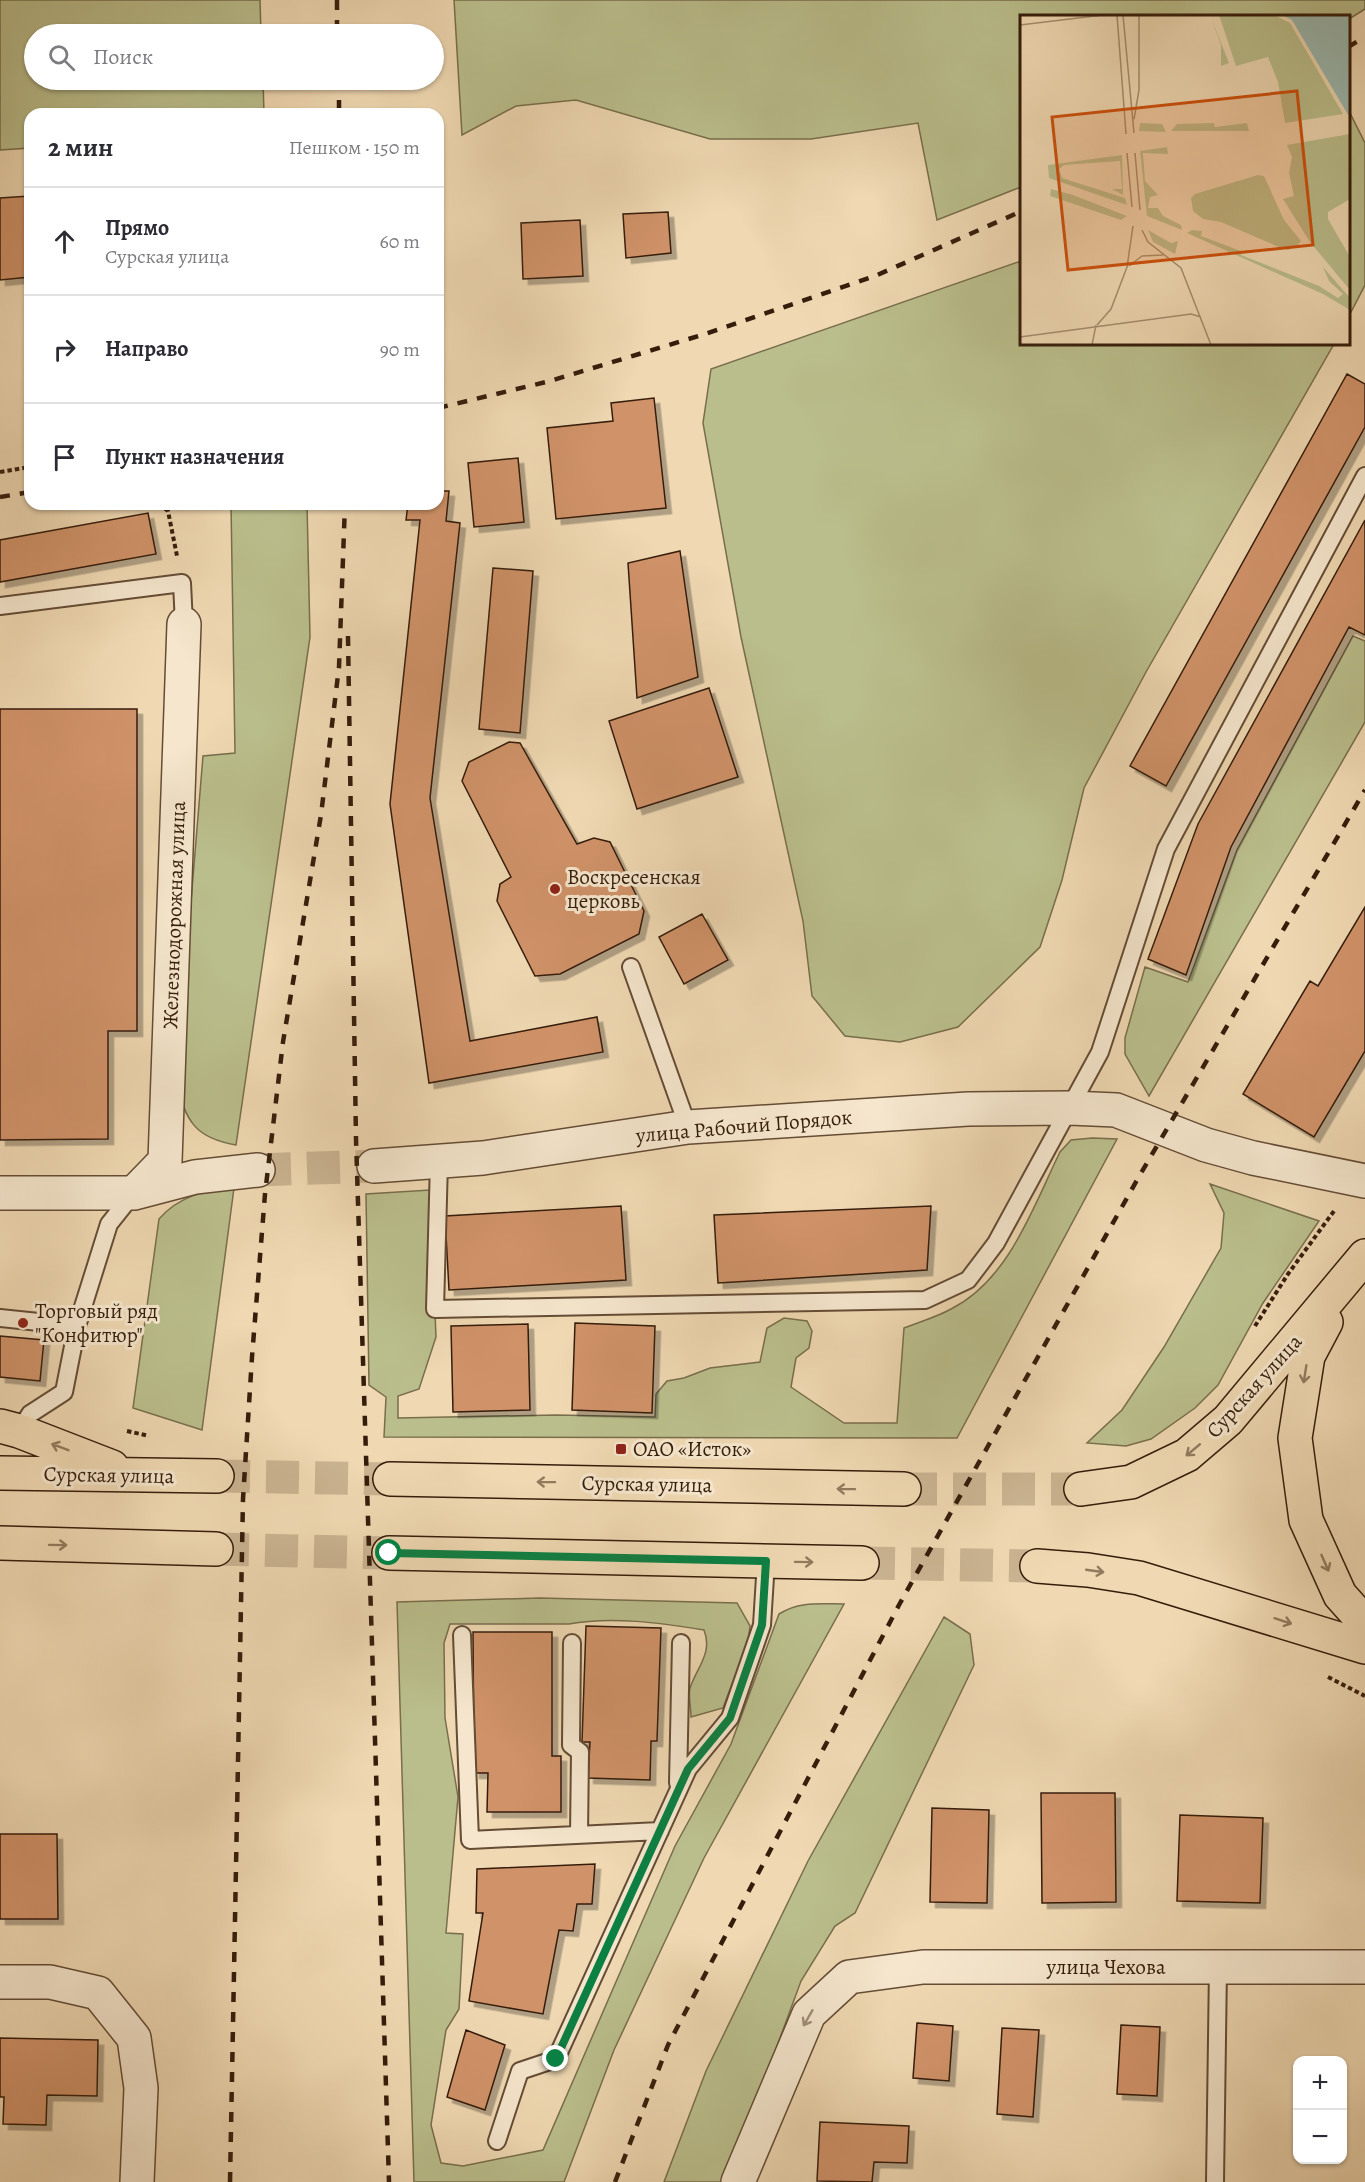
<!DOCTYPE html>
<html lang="ru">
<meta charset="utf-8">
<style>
:root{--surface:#fff;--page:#f2f2f3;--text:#2b2b33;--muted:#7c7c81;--line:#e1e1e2}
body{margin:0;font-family:Alegreya,serif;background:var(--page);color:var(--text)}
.controls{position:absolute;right:18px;bottom:18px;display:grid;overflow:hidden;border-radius:12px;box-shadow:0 2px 4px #0004}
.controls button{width:54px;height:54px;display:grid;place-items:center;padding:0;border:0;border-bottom:2px solid var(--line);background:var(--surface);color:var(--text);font:30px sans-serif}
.stop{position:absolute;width:18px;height:18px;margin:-14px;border:4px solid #0b8043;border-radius:50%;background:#fff}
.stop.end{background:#0b8043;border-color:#fff;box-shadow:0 2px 6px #0008}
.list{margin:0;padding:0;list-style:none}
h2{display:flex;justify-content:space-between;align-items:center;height:78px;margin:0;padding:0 24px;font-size:26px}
h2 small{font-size:20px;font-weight:400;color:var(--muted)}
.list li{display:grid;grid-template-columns:39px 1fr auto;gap:18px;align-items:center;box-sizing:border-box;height:108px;padding:0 24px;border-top:2px solid var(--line)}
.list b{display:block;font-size:22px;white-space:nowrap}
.list p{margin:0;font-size:20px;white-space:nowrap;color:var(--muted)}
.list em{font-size:20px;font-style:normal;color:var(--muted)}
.icon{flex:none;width:33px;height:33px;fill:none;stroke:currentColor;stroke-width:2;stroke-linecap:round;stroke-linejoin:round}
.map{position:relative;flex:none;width:1365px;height:2182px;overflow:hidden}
.search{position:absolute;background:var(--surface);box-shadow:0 2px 4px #0004;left:24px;top:24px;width:420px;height:66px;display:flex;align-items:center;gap:15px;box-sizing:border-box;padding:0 21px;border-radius:33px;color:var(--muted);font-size:22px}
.panel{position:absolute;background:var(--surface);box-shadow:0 2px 4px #0004;left:24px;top:108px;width:420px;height:402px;border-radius:18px}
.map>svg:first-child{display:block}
</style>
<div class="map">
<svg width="1365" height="2182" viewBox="0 0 1365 2182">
<defs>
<filter id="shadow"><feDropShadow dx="5.5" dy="5.5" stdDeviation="0" flood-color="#0004"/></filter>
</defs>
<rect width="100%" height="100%" fill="#efd8b2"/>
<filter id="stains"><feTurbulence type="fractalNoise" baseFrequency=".00333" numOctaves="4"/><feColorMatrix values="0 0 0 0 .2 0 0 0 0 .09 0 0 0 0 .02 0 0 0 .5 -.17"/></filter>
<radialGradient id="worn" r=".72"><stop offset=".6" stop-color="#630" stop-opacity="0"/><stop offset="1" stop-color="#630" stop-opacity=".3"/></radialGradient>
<path fill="#babe8c" stroke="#786e4c" stroke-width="1.5" d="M0,0h260l1,34h-227v46h229l1,34h-234v34l-30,2z
M454,0h911v9l-16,10 -1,-3h-326l-1,171 -84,33 -19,-97 -107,16h-101l-134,-39 -60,6 -54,29z
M1348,109l17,34v142l-16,31z
M1021,261l1,83h312l-188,328 -62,116 -22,92 -22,67 -82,80 -58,15 -55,-6 -33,-40 -9,-75 -62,-284 -38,-214 8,-54z
M231,504h76l3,133 -74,508c-41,-7 -50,-24 -60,-62l27,-327 32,-3z
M1353,636l12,5v81l-216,374 -24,-42v-16l20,-71 43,15 49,-132z
M1092,1138l25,1 -160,299 -573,-1 2,-40 -17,-12 -3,-191 64,-4 6,147 -17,52 -21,7v22l158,-3 99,2 1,-23 11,-13 17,-3 26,-10 50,-6 7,-34 17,-10 23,3 5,10 -3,17 -13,10 -5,29 53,36h53l7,-95c15,-6 33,-11 47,-19 58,-29 82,-102 109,-157l11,-12z
M1210,1184l109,37 -56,82 -45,82 -23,23 -44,31 -25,7 -39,-3 35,-33 42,-63 57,-99 3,-35z
M234,1188l-32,242 -69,-22 26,-189c20,-23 46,-29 75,-31z
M540,1598l197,5 13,23 -2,16 -25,66 -32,9c0,-9 -3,-21 -1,-29 7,-21 23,-35 14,-58 -43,-7 -93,-14 -135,-6h-119l-6,19 1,75 13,79 -12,136 17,1 -4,75 -13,21 -15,95 10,38 22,3 80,-16 132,-304 56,-102 48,-130c20,-13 41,-10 65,-10l-140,254 -90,192 -50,132h-150l-17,-580z
M944,1617l26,17 4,31 -119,248 -20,13 -34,55 -74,201h-63l42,-111 102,-210z"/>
<path fill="#d09269" stroke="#351d0b" stroke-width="1.5" filter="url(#shadow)" d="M30,196v81l-30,3v-82z
M668,212l3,41 -45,5 -3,-44z
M580,220l3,56 -60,3 -2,-56z
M1347,374l18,10v43l-199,359 -36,-20z
M654,398l12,110 -110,11 -9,-91 66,-7 -2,-18z
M518,458l6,64 -50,5 -6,-64z
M438,491h11l-3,30 14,2 -30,275 40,243 127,-24 6,35 -174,31 -39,-279 30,-284h-14l2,-16h30z
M148,513l8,41 -156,28v-42z
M1365,520v115l-16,-8 -118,220 -45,128 -38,-16 50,-135z
M680,551l18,126 -61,21 -9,-135z
M493,568l40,3 -13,162 -41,-4z
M709,688l29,89 -101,32 -28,-88z
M0,709h137v322h-29v108l-108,1z
M509,742l11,1 57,101 17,-6 16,4 34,69 -5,23 -79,40 -25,2 -38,-75 3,-17 11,-7 -49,-96 7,-19z
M1365,907v144l-51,86 -71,-43 67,-113 8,5z
M702,914l26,46 -44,24 -25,-47z
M621,1206l5,74 -177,10 -4,-74z
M931,1206l-4,64 -209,13 -4,-68z
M575,1323l80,3 -3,87 -80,-3z
M528,1324l2,86 -77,2 -2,-86z
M0,1336l44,4 -4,41 -40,-4z
M586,1626l75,2 -4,113h-6l-1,39 -62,-2 2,-36h-8z
M473,1632h79v124h9v56h-74l1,-39h-14z
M1041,1793h74l1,109 -74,1z
M932,1808l57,2 -2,93 -57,-1z
M1180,1815l83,3 -3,85 -83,-2z
M0,1834h57l1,85h-58z
M595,1864l-3,40h-15l-4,27 -14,-1 -16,84 -74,-13 14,-88h-7l1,-44z
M917,2023l36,3 -4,55 -36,-3z
M1121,2025l39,2 -3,69 -40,-2z
M1002,2028l37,2 -6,87 -36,-3z
M466,2030l39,15 -20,65 -38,-13z
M0,2038l98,2 -1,56 -50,-1 -1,30 -43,-1 1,-27h-4z
M820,2122l89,4 -2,37 -33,-1 -2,20 -55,-1z"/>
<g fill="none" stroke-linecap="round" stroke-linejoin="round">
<path stroke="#cab391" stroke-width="33" stroke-dasharray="33 16" stroke-linecap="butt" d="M258,1170l116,-4"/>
<path stroke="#cab391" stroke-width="33" stroke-dasharray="33 16" stroke-linecap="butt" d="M217,1476l173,3
M904,1489h177
M216,1549l173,4
M862,1563l175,3"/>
<defs>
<path id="service" d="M0,606l182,-23 2,41
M631,967l57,160
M439,1162l-4,147 490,-9 43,-20 28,-37 104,-191 66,-203 199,-373
M0,1318l77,8
M19,1431l11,-17 34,-22 13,-66 32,-102 24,-30
M462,1635l8,205 190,-9
M572,1643l-1,102 9,7 -1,83
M678,1783l3,-140
M497,2141l23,-70 36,-12 132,-290 42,-51 32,-93 4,-64
M1215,2182l3,-215"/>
<path id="minor" d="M374,1166l109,-8 205,-31 280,-18 102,-1 46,2 90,35 47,13 112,23
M0,1193h134l61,-16 63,-7
M134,1193l31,-32 19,-537
M0,1982h50l48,11 36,45 7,50 -4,94
M738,2182l71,-168 40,-37 74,-10h442"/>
<path id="primary" d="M1326,1322l-18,34 -13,82 11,82 34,75 25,28
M0,1426l19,5 93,36
M0,1473l217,3
M390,1479l514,10
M1081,1489l50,-7 56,-27 41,-35 137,-164
M0,1543l216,6
M389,1553l473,10
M1037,1566l51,4 51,8 226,69"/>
</defs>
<use href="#service" stroke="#644c35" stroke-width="20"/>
<use href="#minor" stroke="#644c35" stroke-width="36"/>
<use href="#primary" stroke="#351d0b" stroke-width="36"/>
<path stroke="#351d0b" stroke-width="4" stroke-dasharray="4.5 3" stroke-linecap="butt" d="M0,472l30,-5
M85,504l1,3 16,-3
M159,504l9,7 9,45
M1255,1326l33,-52 46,-63
M127,1431l22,5
M1328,1677l37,19"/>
<use href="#service" stroke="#f5e6cd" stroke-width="16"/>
<use href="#minor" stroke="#f5e6cd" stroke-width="33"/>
<use href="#primary" stroke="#efd8b2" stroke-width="33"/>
<path stroke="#351d0b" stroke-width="4.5" stroke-dasharray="10 10" stroke-linecap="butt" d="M337,0v34
M1348,47l17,-10
M339,80v34
M438,408l112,-27 155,-47 170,-58 147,-65
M0,497l30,-5
M348,636l8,503 33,1043
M230,2182l13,-683 9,-142 13,-163 18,-152 38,-227 18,-148 6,-163
M615,2182l53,-137 231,-440 238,-425 228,-390"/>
</g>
<defs><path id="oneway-shaft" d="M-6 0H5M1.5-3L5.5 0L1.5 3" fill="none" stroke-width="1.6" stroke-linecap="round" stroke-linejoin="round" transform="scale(1.5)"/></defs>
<g stroke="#927a5e">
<use href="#oneway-shaft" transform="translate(1305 1374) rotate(99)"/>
<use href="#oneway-shaft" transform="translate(60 1447) rotate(-159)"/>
<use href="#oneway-shaft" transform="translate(1193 1450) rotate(140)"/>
<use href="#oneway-shaft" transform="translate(546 1482) rotate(-179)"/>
<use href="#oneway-shaft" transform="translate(846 1489) rotate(-179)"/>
<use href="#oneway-shaft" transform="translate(58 1545) rotate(1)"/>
<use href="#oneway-shaft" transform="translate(804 1562) rotate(1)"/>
<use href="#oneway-shaft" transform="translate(1325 1563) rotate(66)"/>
<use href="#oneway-shaft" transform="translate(1095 1571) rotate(8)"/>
<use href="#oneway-shaft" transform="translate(1283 1621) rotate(18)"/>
</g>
<use stroke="#9f8c76" href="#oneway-shaft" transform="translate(808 2018) rotate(120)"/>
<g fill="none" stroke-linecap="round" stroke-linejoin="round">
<path stroke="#0b8043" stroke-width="8" d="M389,1553l377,8 -4,64 -32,93 -42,51 -132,290"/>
</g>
<g fill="#8f2418" stroke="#f5e6cd" stroke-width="2">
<circle cx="555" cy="889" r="6"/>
<circle cx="23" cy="1323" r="6"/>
<rect x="615" y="1443" width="12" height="12" rx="3"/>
</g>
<g text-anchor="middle" stroke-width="6" stroke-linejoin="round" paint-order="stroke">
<g font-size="21" fill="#351d0b" stroke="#f5e6cd" text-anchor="start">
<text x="567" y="884">Воскресенская<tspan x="567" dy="24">церковь</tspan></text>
<text x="35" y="1318">Торговый ряд<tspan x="35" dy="24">"Конфитюр"</tspan></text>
<text x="633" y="1456">ОАО «Исток»</text>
</g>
<g font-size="21" fill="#351d0b" stroke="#f5e6cd">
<text transform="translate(174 915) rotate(-88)" y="7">Железнодорожная улица</text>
<text transform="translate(744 1126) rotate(-5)" y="7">улица Рабочий Порядок</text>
<text transform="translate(1254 1386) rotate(-48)" y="7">Сурская улица</text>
<text transform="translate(109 1475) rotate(1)" y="7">Сурская улица</text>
<text transform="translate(647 1484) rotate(1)" y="7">Сурская улица</text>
<text x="1106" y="1974">улица Чехова</text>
</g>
</g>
<g transform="translate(1020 15)">
<rect width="330" height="330" fill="#efd8b2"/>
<path d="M190,0l19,48 -8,3v-21zM199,0h55l16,8 53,91 -58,9 -7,-41 -10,-25 -32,9zM120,108l22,1 4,8 -27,-1zM194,108l1,4 32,-4 2,8h-78l6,-7zM330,119v65l-22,13v7l22,38v33l-40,-48 -27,-43 11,-3 -5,-23 3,-16 -5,-12zM147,132l1,7 -25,-1 2,28 13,14 -8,2 -2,11h10l5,8 18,9 1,5 -35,-14 -7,-65zM102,140l1,40 -11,-6h10l-2,-28 -56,4 -5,4 3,9 63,20 2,7 -78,-27 -1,-13zM238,160l6,1 20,44 17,21 -4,5 -9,4 -7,-2 -60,-26 -18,-3 -10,-8 -2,-13 4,-4zM31,174l22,6 54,21 -6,4 -71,-24zM128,215l23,13 7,-2 -3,13 -22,-12zM172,215l10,1 -1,5 40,15v4l78,31 19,12 5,-4 -14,-13 -6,-14 27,31v12l-27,-16 -136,-61z" fill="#babe8c"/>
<path d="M262,0h68v103l-58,-98z" fill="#9ab9b1"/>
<path fill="none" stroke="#a58d6f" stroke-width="1.5" d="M97,0l9,119M103,0l11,118M0,10l83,-10M114,104l5,-29v-75M107,138l5,54M115,138l5,57M122,215l6,12 33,26 30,77M109,251l13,-10 21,-1M77,310l14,-16 16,-42 6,-41M0,322l171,-23 10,3M72,330l4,-20"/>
<path fill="#cd500c" fill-opacity="0.15" stroke="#cd500c" stroke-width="3" d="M277,76l16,154 -245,25 -16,-153z"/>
<rect width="330" height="330" fill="none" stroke="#351d0b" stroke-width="3"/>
</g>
<rect width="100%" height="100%" filter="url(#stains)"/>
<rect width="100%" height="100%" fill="url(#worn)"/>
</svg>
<div class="controls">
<button>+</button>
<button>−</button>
</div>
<div class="stop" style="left:389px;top:1553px"></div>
<div class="stop end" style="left:556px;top:2059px"></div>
<div class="search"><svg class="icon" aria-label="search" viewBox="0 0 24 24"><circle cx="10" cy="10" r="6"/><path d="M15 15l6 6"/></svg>Поиск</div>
<section class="panel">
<h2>2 мин<small>Пешком · 150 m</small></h2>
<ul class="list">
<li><svg class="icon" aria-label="ahead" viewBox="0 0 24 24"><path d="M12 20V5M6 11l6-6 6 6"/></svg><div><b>Прямо</b><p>Сурская улица</p></div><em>60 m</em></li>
<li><svg class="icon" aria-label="right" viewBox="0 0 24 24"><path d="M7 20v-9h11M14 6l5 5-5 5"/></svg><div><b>Направо</b></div><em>90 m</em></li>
<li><svg class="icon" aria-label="arrive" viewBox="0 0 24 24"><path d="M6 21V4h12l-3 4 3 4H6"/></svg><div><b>Пункт назначения</b></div></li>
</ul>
</section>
</div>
